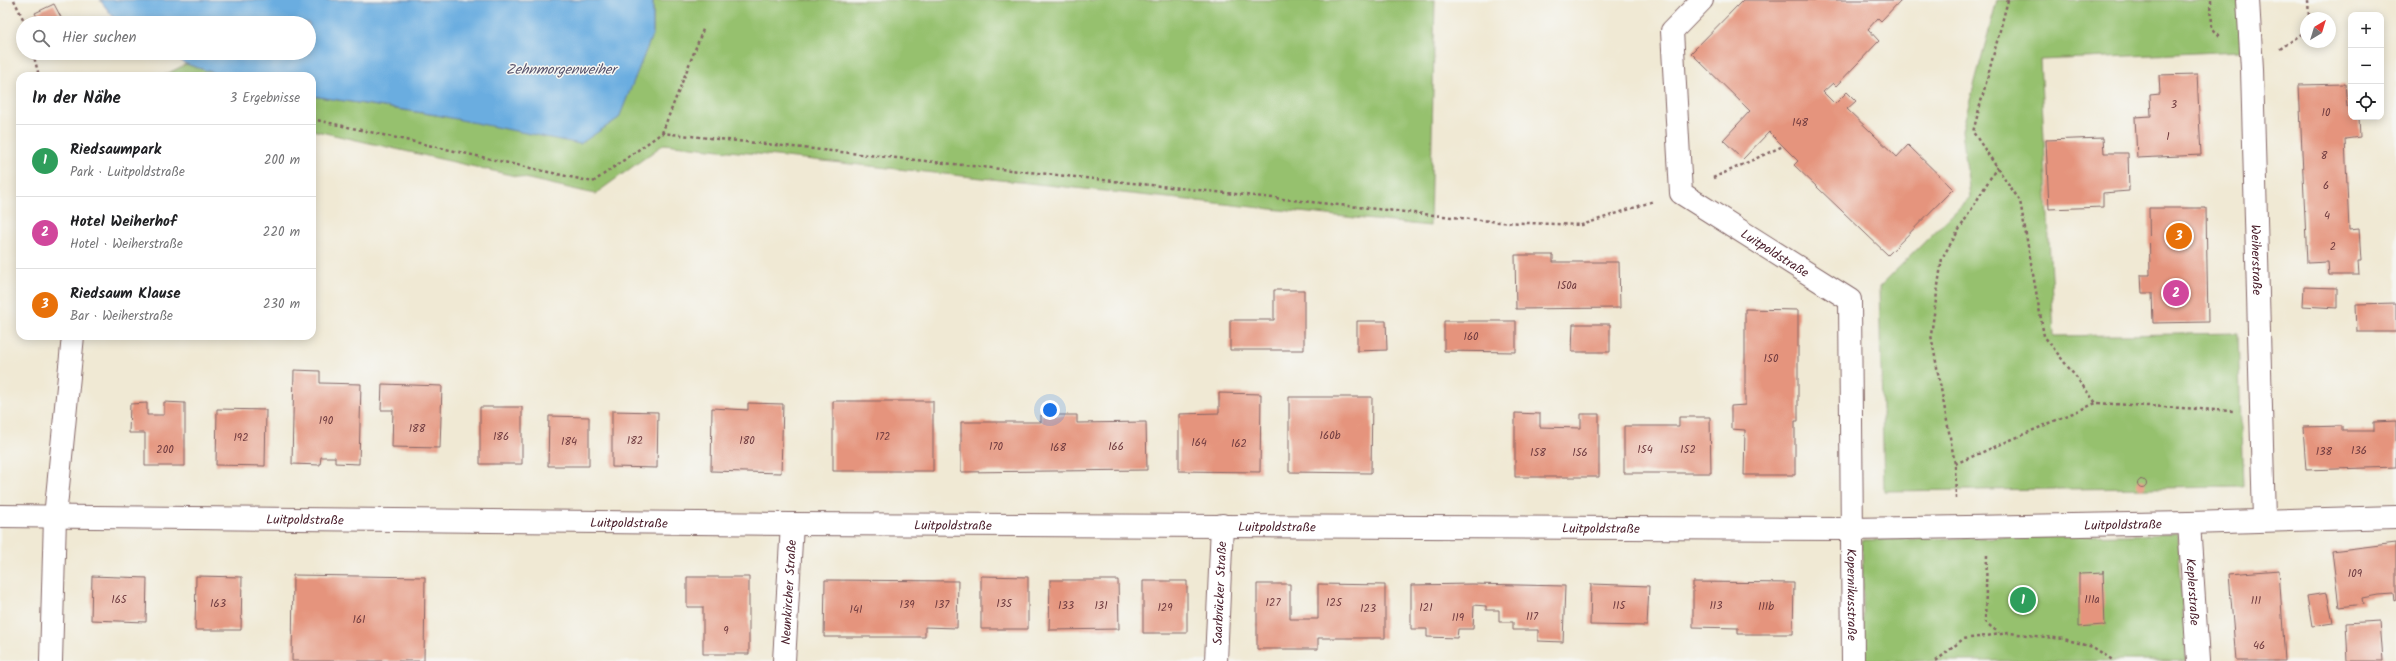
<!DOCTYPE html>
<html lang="de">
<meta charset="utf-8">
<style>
:root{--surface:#fff;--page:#f2f2f2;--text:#202124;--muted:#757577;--line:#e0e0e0;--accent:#d93025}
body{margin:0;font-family:Kalam,sans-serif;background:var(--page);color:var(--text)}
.controls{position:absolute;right:12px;top:12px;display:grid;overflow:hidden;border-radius:8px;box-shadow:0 2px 10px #0003}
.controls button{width:36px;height:36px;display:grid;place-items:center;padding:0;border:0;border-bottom:1px solid var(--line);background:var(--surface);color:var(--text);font:20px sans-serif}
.compass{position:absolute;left:2300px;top:12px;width:36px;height:36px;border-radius:50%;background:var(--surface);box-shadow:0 2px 10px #0003;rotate:38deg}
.you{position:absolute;left:1050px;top:410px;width:14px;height:14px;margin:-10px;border:3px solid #fff;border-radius:50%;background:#1a73e8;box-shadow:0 0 0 6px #1a73e833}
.badge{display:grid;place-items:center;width:26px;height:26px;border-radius:50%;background:var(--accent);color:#fff;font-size:13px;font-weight:700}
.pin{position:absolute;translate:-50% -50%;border:2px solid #fff;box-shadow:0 1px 4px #0006}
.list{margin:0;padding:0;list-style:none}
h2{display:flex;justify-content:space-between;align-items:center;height:52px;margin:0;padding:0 16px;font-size:17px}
h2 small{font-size:13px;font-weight:400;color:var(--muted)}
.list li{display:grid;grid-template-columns:26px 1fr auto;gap:12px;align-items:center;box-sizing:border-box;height:72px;padding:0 16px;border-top:1px solid var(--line)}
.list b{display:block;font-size:15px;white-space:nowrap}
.list p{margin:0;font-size:13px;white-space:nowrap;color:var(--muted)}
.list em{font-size:13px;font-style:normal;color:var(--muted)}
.icon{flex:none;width:22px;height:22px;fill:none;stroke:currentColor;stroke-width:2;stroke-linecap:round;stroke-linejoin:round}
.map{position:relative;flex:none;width:2396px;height:661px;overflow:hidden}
.search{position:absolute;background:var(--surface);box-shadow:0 2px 10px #0003;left:16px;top:16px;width:300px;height:44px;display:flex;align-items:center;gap:10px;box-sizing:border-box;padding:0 14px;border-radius:22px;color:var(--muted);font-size:15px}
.panel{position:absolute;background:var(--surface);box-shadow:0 2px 10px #0003;left:16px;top:72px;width:300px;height:268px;border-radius:12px}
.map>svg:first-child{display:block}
</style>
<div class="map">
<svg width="2396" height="661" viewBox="0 0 2396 661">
<rect width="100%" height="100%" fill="#f6f6f2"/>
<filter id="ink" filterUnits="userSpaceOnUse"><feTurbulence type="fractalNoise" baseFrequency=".025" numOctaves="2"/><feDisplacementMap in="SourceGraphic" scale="8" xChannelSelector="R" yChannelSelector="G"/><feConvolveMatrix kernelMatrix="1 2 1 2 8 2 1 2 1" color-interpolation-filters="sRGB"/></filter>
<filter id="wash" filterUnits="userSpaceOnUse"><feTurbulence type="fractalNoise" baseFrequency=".012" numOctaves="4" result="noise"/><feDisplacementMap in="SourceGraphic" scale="16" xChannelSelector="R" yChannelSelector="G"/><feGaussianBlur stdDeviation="0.9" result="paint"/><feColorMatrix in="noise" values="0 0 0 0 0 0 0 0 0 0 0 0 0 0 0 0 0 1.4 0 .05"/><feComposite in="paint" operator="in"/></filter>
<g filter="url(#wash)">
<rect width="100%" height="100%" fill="#f0e9d4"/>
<path fill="#96c16e" stroke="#70704c" d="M653,0h782l-5,226 -766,-82 -69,50 -283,-64v-34l124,19 217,-82z
M1997,0h241l3,51 -201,9 14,276 184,-3 5,154 -359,4 -5,-204 91,-90 -8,-67z
M186,64l38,12h-61z
M2178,534l8,127h-322l-2,-121z"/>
<path fill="#6bade0" stroke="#5a6686" d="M100,0h553v33l-34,85 -39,26 -144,-29 -124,-19v-20h-88l-38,-12 -17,-11h140v-30h-188l-7,-5z"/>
<g id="blocks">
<path fill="#e5947d" d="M1743,0h158l-20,21 -3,-3 -10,11 11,12 -43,45 -3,-3 -10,9 12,12 12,-12 9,9 -9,8 50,48 11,-12 45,44 -65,66 -94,-90 4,-4 -29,-29 -26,27 -20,-19 27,-29 -59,-58z
M54,4l10,19h-24l-5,-10z
M2197,74l4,81 -64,3 -2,-41 16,-1 -1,-21 10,-1 -1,-19z
M2345,84l2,23h4v10h8l1,20 -15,2 4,91 10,-1 2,32h-3l1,14h-30l-1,-13 -21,1 -8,-178z
M2103,138l1,15h24l1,38 -26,2v14l-54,2 -3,-69z
M2149,208h57l2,114 -55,1 -1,-30h-10l-1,-18h9z
M1515,255h38v7h66l1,46 -104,1z
M2304,287l33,1v20l-34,-2z
M1274,290h30v60h-74v-30h44z
M2396,303v29h-39l-1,-28z
M1745,309l53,1v111h-3v54h-51l1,-45 -14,-1v-23l14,-1z
M1357,321h29l1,29 -30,1z
M1444,321h72v31l-72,-1z
M1573,324h37v28h-38z
M294,370l26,1v12l41,1 -2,80 -24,-1v-6h-14l-1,8 -28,-1z
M382,384l60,2 -2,62 -48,-1 1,-37h-12z
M1219,393l42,1 -1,78 -81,-1v-57l40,-1z
M1289,397h83l-1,76 -82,-1z
M833,401h100v70h-100z
M164,402l21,1v63h-40v-33h-16l1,-29 17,-1v12h17z
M748,403l35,1 -2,69 -70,-2 1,-63 36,2z
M480,407h42v57h-42z
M217,409l49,1 -1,56 -49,-1z
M612,411l46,1 -1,56 -45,-1z
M1515,413l25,1v13l41,1v-14h18v63h-84z
M1041,415h36v8l69,-1 1,48 -186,2v-50h80z
M549,416l40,1v49h-41z
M1679,417h31l1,56h-87v-47h55z
M2396,421v46l-90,3 -3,-43 39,-1v5h32v-9z
M2137.5 484a4.5 4.5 0 1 1 9 0a4.5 4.5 0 1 1-9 0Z
M2396,543v57l-2,1 -1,-7 -15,1 -16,3 1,6 -24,3 -7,-56z
M2103,570l2,57 -2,-2 -24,2v-55l1,2 23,-1z
M2279,570l6,91h-49l-7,-87z
M293,575l132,2 -1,84h-132z
M92,576l55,2 -1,44 -55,-2z
M196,576l46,1 -1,53h-46z
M981,576l47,1v52h-47z
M687,577h62v77h-46v-47h-16z
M825,580l133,1 -1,47 -32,-1v10h-101z
M1050,580h68l1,49 -70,1z
M1143,581h44v52h-44z
M1693,582l101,1 -1,51h-55v-6l-45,-1z
M1257,584h33v35h28v-35l67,1v53h-67v11h-61z
M1472,584l93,2 -2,56 -25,-1v-11h-25v-8h-14v-12h-13v-4l-12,-1 -1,24h-15l-1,9 -30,-1v-8h-16v-44z
M1591,584l58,2 -2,40 -57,-1z
M2327,593l6,30 -21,3 -5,-30z
M2380,621l3,40h-35l-2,-38z"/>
</g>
</g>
<g filter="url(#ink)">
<use href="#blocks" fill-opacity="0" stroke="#846666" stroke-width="1"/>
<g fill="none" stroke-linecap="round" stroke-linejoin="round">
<defs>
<g id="minor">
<path id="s1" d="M1702,0l-30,31 9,162 169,107 3,361"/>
<path id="s2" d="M2248,0l4,69 12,451"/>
<path id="s3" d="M0,516l792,8 1059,5 338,-6 207,-6"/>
<path id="s4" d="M2189,523l9,138"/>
<path d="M51,661l4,-144 18,-181"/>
<path id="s5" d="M784,661l8,-137"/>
<path id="s6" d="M1216,661l6,-136"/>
</g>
</defs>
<use href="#minor" stroke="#846666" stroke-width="24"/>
<path stroke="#846666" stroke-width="2.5" stroke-dasharray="3 3" stroke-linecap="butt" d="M14,0l11,23
M2008,0l-35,132 47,69 24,135 52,67 137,8
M2211,0l1,28 8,8
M2308,0l1,18
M2280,49l26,-18
M33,53l6,23
M312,119l281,63 69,-49 837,89 83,3 72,-24
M662,133l42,-106
M1713,178l70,-32
M1955,464l141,-61
M1956,499l-1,-35 -24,-129 11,-77 55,-91
M1987,555l-2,67 14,11
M1936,661l27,-22 46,-6 55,6 29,8 21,14"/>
<use href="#minor" stroke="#fff" stroke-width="22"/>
</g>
</g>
<g text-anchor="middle" stroke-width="3" stroke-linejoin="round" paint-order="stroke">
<g font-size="11" fill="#713c40">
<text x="2174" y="108">3</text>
<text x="2326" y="116">10</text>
<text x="1800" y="126">148</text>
<text x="2168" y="140">1</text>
<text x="2324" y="159">8</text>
<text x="2326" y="189">6</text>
<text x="2327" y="219">4</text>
<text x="2333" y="250">2</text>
<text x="1567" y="289">150a</text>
<text x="1471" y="340">160</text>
<text x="1771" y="362">150</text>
<text x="326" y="424">190</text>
<text x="417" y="432">188</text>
<text x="1330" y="439">160b</text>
<text x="501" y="440">186</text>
<text x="883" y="440">172</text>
<text x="241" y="441">192</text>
<text x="635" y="444">182</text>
<text x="747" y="444">180</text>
<text x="569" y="445">184</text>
<text x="1199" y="446">164</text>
<text x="1239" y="447">162</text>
<text x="996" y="450">170</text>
<text x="1116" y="450">166</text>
<text x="1058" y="451">168</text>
<text x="165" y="453">200</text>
<text x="1645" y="453">154</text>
<text x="1688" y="453">152</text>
<text x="2359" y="454">136</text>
<text x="2324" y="455">138</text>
<text x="1538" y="456">158</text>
<text x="1580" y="456">156</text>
<text x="2355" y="577">109</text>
<text x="119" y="603">165</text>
<text x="2092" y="603">111a</text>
<text x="2256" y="604">111</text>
<text x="1273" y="606">127</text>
<text x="1334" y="606">125</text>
<text x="218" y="607">163</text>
<text x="1004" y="607">135</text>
<text x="907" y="608">139</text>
<text x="942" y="608">137</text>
<text x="1066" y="609">133</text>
<text x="1101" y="609">131</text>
<text x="1619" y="609">115</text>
<text x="1716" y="609">113</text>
<text x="1766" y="610">111b</text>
<text x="1165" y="611">129</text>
<text x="1426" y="611">121</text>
<text x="1368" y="612">123</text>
<text x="856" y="613">141</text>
<text x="1532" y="620">117</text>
<text x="1458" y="621">119</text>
<text x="359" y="623">161</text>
<text x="726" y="634">9</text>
<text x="2259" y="649">46</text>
</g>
<g font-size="13" fill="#4a1f2b" stroke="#f6f6f2">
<text dy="5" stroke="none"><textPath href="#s1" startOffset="317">Luitpoldstraße</textPath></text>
<text dy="5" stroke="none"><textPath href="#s2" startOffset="260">Weiherstraße</textPath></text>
<text dy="5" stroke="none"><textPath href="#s3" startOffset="305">Luitpoldstraße</textPath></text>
<text dy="5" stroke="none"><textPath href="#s3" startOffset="629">Luitpoldstraße</textPath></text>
<text dy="5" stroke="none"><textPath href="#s3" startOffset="953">Luitpoldstraße</textPath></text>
<text dy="5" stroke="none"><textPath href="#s3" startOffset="2123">Luitpoldstraße</textPath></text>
<text dy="5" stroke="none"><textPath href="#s3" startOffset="1277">Luitpoldstraße</textPath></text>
<text dy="5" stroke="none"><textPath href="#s3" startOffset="1601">Luitpoldstraße</textPath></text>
<text dy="5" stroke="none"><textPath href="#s4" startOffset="69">Keplerstraße</textPath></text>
<text dy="5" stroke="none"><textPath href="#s5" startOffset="69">Neunkircher Straße</textPath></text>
<text dy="5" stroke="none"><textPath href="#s6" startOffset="68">Saarbrücker Straße</textPath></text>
<text dy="5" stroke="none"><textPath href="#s1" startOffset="700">Kopernikusstraße</textPath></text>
</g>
<g font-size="14" font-style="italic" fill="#56516a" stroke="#f6f6f2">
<text x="561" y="74">Zehnmorgenweiher</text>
</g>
</g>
</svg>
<div class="controls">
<button>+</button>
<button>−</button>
<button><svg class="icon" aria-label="locate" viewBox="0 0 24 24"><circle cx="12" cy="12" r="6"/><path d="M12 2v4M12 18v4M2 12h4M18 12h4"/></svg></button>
</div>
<svg class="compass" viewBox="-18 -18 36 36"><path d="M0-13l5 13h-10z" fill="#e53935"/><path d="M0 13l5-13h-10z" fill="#757577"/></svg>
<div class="you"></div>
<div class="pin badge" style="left:2023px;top:600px;background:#2e9e5b">1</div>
<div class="pin badge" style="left:2176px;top:293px;background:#d1479c">2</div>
<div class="pin badge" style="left:2179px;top:236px;background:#e8710a">3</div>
<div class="search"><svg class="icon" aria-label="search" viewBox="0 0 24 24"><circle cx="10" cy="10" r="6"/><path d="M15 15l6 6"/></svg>Hier suchen</div>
<section class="panel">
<h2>In der Nähe<small>3 Ergebnisse</small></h2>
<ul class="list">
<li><span class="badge" style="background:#2e9e5b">1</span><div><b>Riedsaumpark</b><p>Park · Luitpoldstraße</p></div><em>200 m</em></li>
<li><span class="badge" style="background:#d1479c">2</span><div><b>Hotel Weiherhof</b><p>Hotel · Weiherstraße</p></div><em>220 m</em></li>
<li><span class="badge" style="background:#e8710a">3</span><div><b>Riedsaum Klause</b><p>Bar · Weiherstraße</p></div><em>230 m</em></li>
</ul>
</section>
</div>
